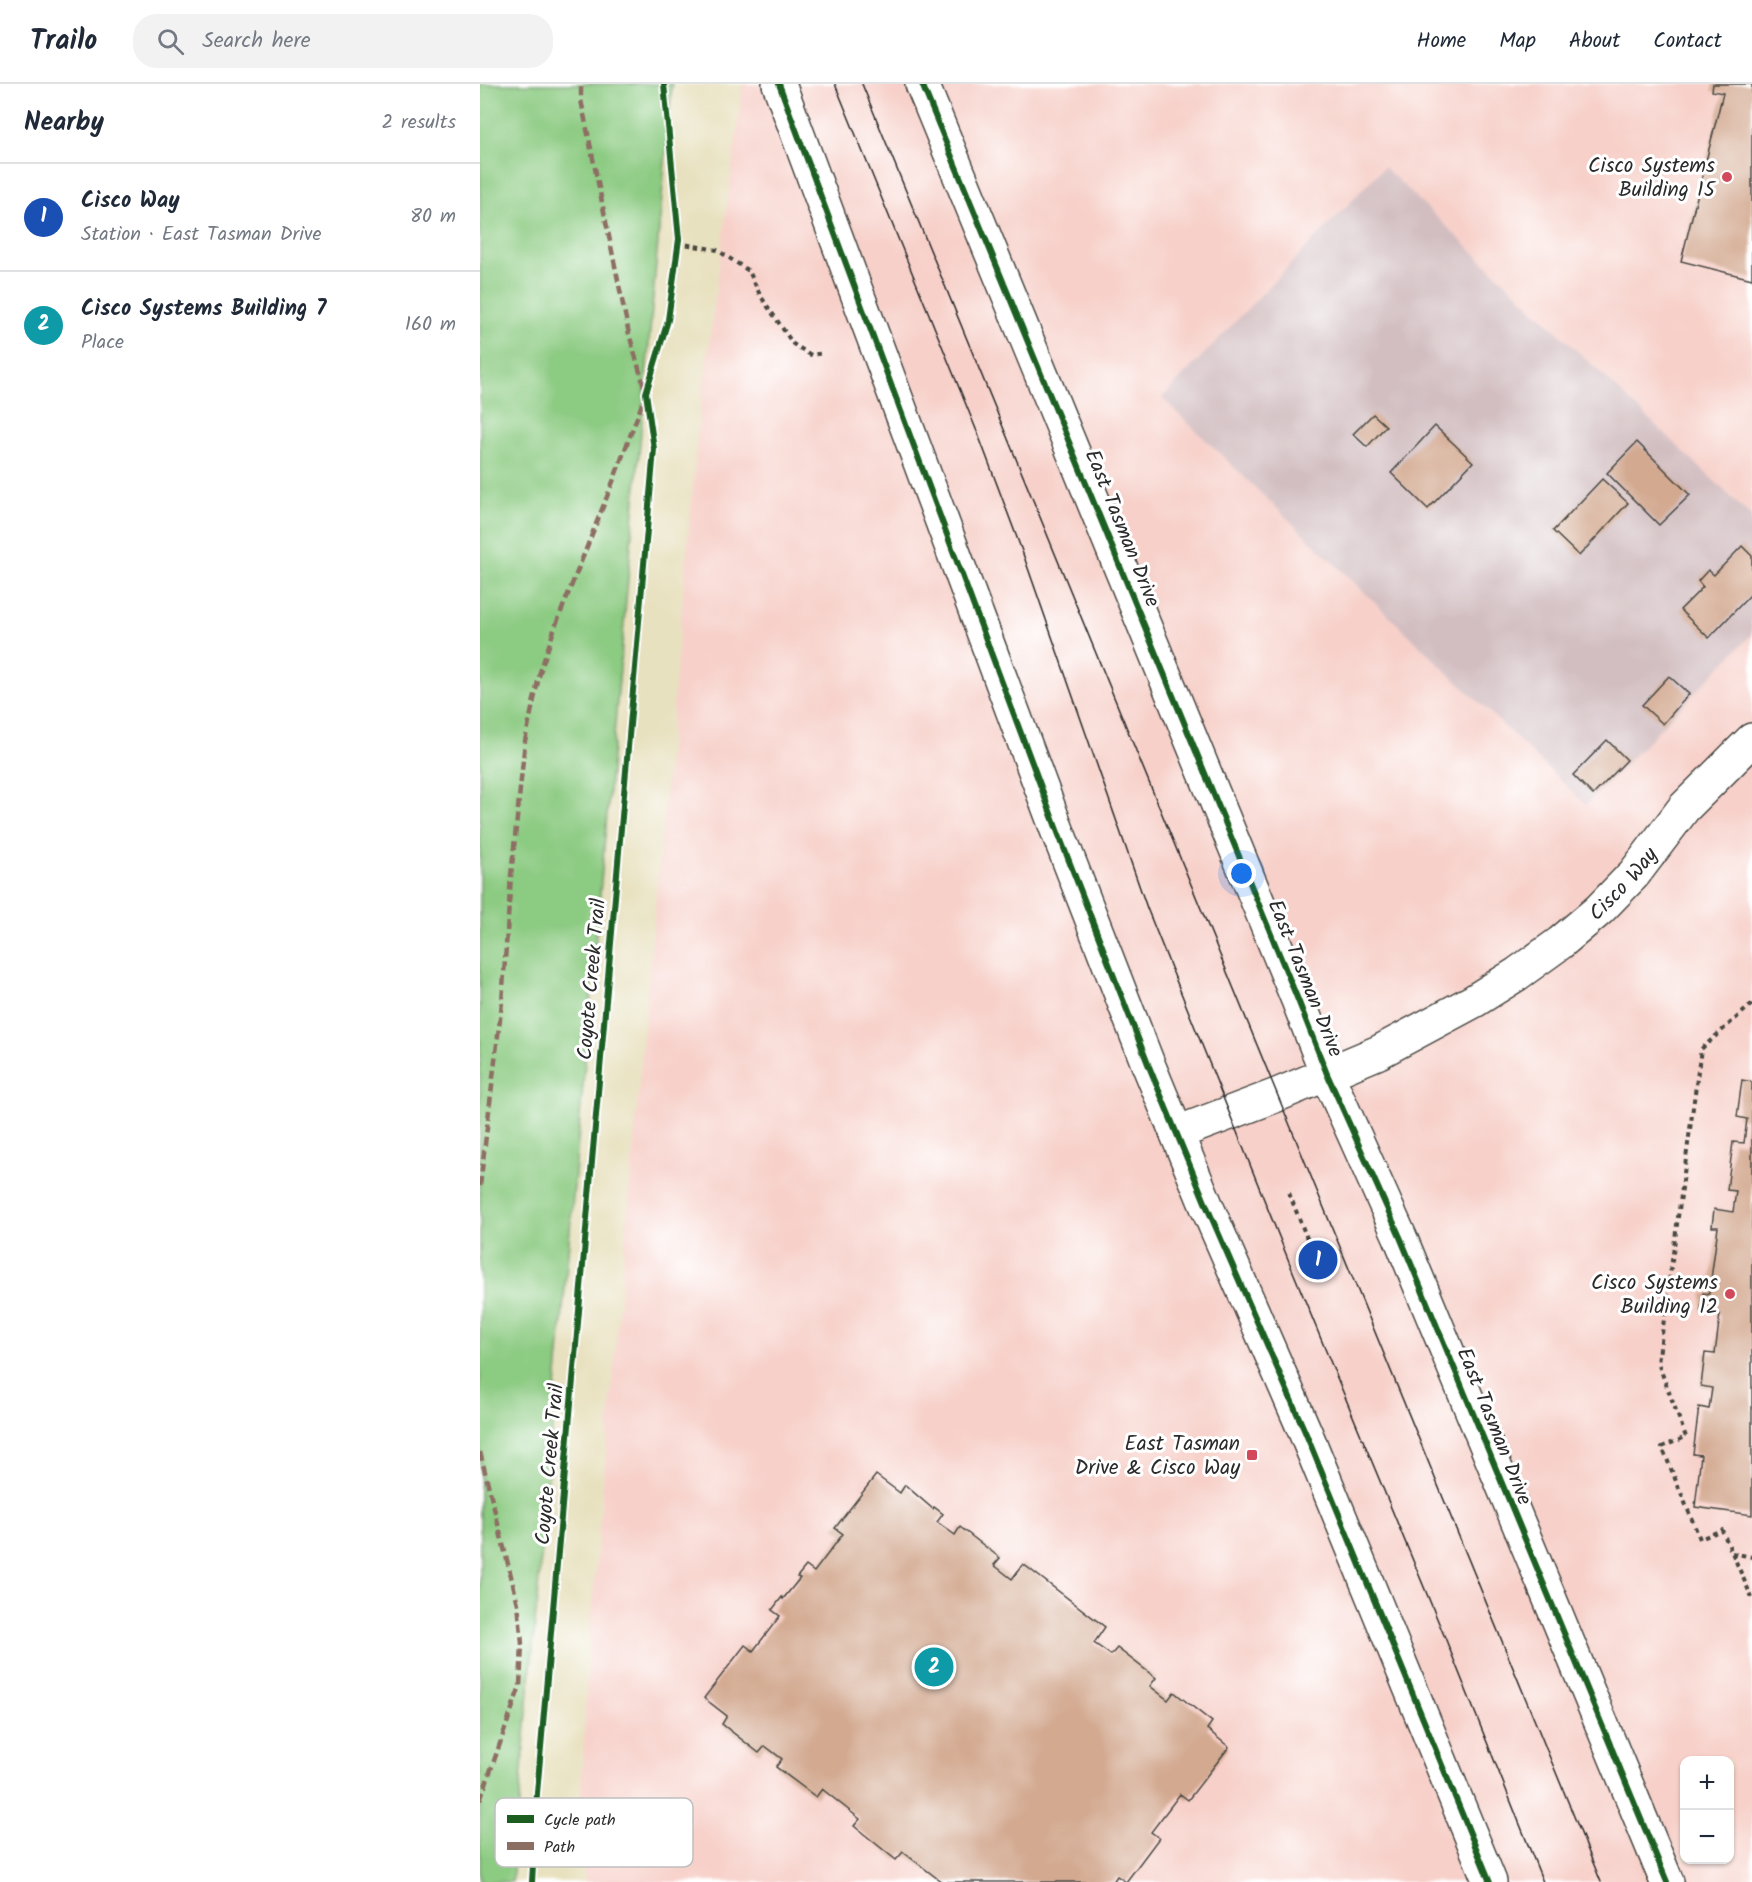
<!DOCTYPE html>
<meta charset="utf-8">
<style>
:root{--surface:#fff;--page:#f2f2f3;--text:#1f2937;--muted:#747a83;--line:#e0e1e3;--accent:#d1495b}
body{margin:0;font-family:Kalam,sans-serif;background:var(--page);color:var(--text)}
.controls{position:absolute;right:18px;bottom:18px;display:grid;overflow:hidden;border-radius:12px;box-shadow:0 2px 4px #0004}
.controls button{width:54px;height:54px;display:grid;place-items:center;padding:0;border:0;border-bottom:2px solid var(--line);background:var(--surface);color:var(--text);font:30px sans-serif}
.you{position:absolute;left:762px;top:790px;width:21px;height:21px;margin:-15px;border:4px solid #fff;border-radius:50%;background:#1a73e8;box-shadow:0 0 0 9px #1a73e833}
.badge{display:grid;place-items:center;width:39px;height:39px;border-radius:50%;background:var(--accent);color:#fff;font-size:20px;font-weight:700}
.pin{position:absolute;translate:-50% -50%;border:3px solid #fff;box-shadow:0 2px 6px #0006}
.list{margin:0;padding:0;list-style:none}
h2{display:flex;justify-content:space-between;align-items:center;height:78px;margin:0;padding:0 24px;font-size:26px}
h2 small{font-size:20px;font-weight:400;color:var(--muted)}
.list li{display:grid;grid-template-columns:39px 1fr auto;gap:18px;align-items:center;box-sizing:border-box;height:108px;padding:0 24px;border-top:2px solid var(--line)}
.list b{display:block;font-size:22px;white-space:nowrap}
.list p{margin:0;font-size:20px;white-space:nowrap;color:var(--muted)}
.list em{font-size:20px;font-style:normal;color:var(--muted)}
.icon{flex:none;width:33px;height:33px;fill:none;stroke:currentColor;stroke-width:2;stroke-linecap:round;stroke-linejoin:round}
.map{position:relative;flex:none;width:1272px;height:1798px;overflow:hidden}
header{display:flex;align-items:center;gap:36px;box-sizing:border-box;height:84px;padding:0 30px;background:var(--surface);border-bottom:2px solid var(--line)}
header strong{font-size:28px}
nav{display:flex;gap:33px;margin-inline-start:auto;font-size:21px}
.search{width:420px;height:54px;background:var(--page);display:flex;align-items:center;gap:15px;box-sizing:border-box;padding:0 21px;border-radius:24px;color:var(--muted);font-size:22px}
main{display:flex}
aside{flex:1;background:var(--surface)}
.map>svg:first-child{display:block}
</style>
<header>
<strong>Trailo</strong>
<div class="search"><svg class="icon" aria-label="search" viewBox="0 0 24 24"><circle cx="10" cy="10" r="6"/><path d="M15 15l6 6"/></svg>Search here</div>
<nav><a>Home</a><a>Map</a><a>About</a><a>Contact</a></nav>
</header>
<main>
<aside>
<h2>Nearby<small>2 results</small></h2>
<ul class="list">
<li><span class="badge" style="background:#1a4fb4">1</span><div><b>Cisco Way</b><p>Station · East Tasman Drive</p></div><em>80 m</em></li>
<li><span class="badge" style="background:#0f9aa8">2</span><div><b>Cisco Systems Building 7</b><p>Place</p></div><em>160 m</em></li>
</ul>
</aside>
<div class="map">
<svg width="1272" height="1798" viewBox="0 0 1272 1798">
<rect width="100%" height="100%" fill="#fff"/>
<filter id="ink" filterUnits="userSpaceOnUse"><feTurbulence type="fractalNoise" baseFrequency=".0167" numOctaves="2"/><feDisplacementMap in="SourceGraphic" scale="12" xChannelSelector="R" yChannelSelector="G"/><feConvolveMatrix kernelMatrix="1 2 1 2 8 2 1 2 1" color-interpolation-filters="sRGB"/></filter>
<filter id="wash" filterUnits="userSpaceOnUse"><feTurbulence type="fractalNoise" baseFrequency=".008" numOctaves="4" result="noise"/><feDisplacementMap in="SourceGraphic" scale="24" xChannelSelector="R" yChannelSelector="G"/><feGaussianBlur stdDeviation="1.35" result="paint"/><feColorMatrix in="noise" values="0 0 0 0 0 0 0 0 0 0 0 0 0 0 0 0 0 1.4 0 .05"/><feComposite in="paint" operator="in"/></filter>
<g filter="url(#wash)">
<rect width="100%" height="100%" fill="#e8e1bf"/>
<path fill="#f7d0c9" fill-rule="evenodd" d="M263,0h1009v1798h-1167l-6,-51 10,-189 109,-1214zM1204,1676h46v100h-46z"/>
<path fill="#d2bec1" d="M904,83l368,350v117l-166,171 -424,-407z"/>
<path fill="#8ccb82" stroke="#5c7b56" stroke-width="1.5" d="M0,0h192l-160,1798h-32z"/>
<g id="blocks">
<path fill="#d3a990" d="M1233,0h39v195l-71,-18 42,-168 -11,-2z
M893,330l13,12 -19,21 -14,-13z
M955,342l38,36 -45,47 -37,-36z
M1157,358l53,53 -31,30 -52,-52z
M1122,395l26,24 -49,53 -26,-25z
M1262,462l10,10v37l-43,45 -29,-28 23,-23 -5,-6 10,-11 6,5z
M1189,592l20,18 -26,30 -21,-19z
M1127,656l20,20 -34,35 -20,-20z
M1262,996l10,2v433l-57,-8 6,-52 -8,-1 6,-47 10,2 3,-21 -11,-2 4,-33 10,1 5,-40 -19,-3 2,-18 6,1 9,-67h-6l2,-18 19,3 3,-21 -9,-1 6,-48 11,1 3,-24 -10,-2z
M396,1391l24,18 5,-8 28,24 1,-2 9,7 -6,8 18,13 5,-8 40,31 -6,7 18,14 11,-15 82,63 -11,16 17,12 6,-7 39,30 -6,8 18,14 6,-8 38,30 -5,7 22,18 -41,53 -8,-6 -29,38 8,6 -33,44 -9,-6 -4,6h-171l-39,-30 -7,8 -42,-34 6,-7 -38,-30 -6,8 -40,-30 6,-8 -17,-13 -6,7 -37,-29 5,-8 -23,-18 41,-53 8,6 27,-35 -8,-6 10,-13 1,2 17,-21 -3,-1 9,-11 8,6 29,-38 -8,-6z"/>
</g>
</g>
<g filter="url(#ink)">
<use href="#blocks" fill-opacity="0" stroke="#474641" stroke-width="1.5"/>
<g fill="none" stroke-linecap="round" stroke-linejoin="round">
<defs>
<g id="secondary">
<path id="s1" d="M697,1049l100,-38 102,-43 95,-51 43,-27 43,-31 39,-33 35,-36 50,-66 68,-68"/>
</g>
<path id="primary" d="M299,0l278,746 91,234 59,143 99,227 184,448
M442,0l376,916 29,74 73,163 267,645"/>
</defs>
<use href="#secondary" stroke="#474641" stroke-width="36"/>
<use href="#primary" stroke="#474641" stroke-width="36"/>
<path stroke="#474641" stroke-width="4" stroke-dasharray="4.5 4.5" stroke-linecap="butt" d="M198,159l39,7 32,21 11,24 33,49 18,11 13,-2
M1272,920l-51,45 -43,314 28,74 -24,10 38,92 22,-9 30,68
M809,1109l19,48
M1252,1469l20,4"/>
<use href="#secondary" stroke="#fff" stroke-width="33"/>
<use href="#primary" stroke="#fff" stroke-width="33"/>
<path stroke="#2b2b2b" stroke-width="1.5" d="M355,0l143,350 44,117 125,357 147,366 152,366 97,242
M382,0l739,1798"/>
<path stroke="#8d6e63" stroke-width="4.5" stroke-dasharray="9 4.5" stroke-linecap="butt" d="M0,1102l22,-184 9,-126 14,-135 15,-69 15,-45 59,-148 32,-86 -17,-59 -48,-234v-16
M0,1368l38,152 4,40 -2,42 -40,115"/>
<defs>
<path id="cycleway" d="M299,0l278,746 91,234 59,143 99,227 184,448
M442,0l376,916 29,74 73,163 267,645
M52,1798l5,-89 117,-1344 -8,-56 22,-73 11,-81 -15,-155"/>
</defs>
<use href="#cycleway" stroke="#fff" stroke-width="10"/>
<use href="#cycleway" stroke="#1b5e20" stroke-width="6"/>
</g>
</g>
<g fill="#d1495b" stroke="#fff" stroke-width="2">
<circle cx="1247" cy="93" r="6"/>
<circle cx="1250" cy="1210" r="6"/>
<rect x="766" y="1365" width="12" height="12" rx="3"/>
</g>
<g text-anchor="middle" stroke-width="6" stroke-linejoin="round" paint-order="stroke">
<g font-size="21" fill="#2b2b2b" stroke="#fff" text-anchor="end">
<text x="1235" y="88">Cisco Systems<tspan x="1235" dy="24">Building 15</tspan></text>
<text x="1238" y="1205">Cisco Systems<tspan x="1238" dy="24">Building 12</tspan></text>
<text x="760" y="1366">East Tasman<tspan x="760" dy="24">Drive &amp; Cisco Way</tspan></text>
</g>
<g font-size="21" fill="#2b2b2b" stroke="#fff">
<text transform="translate(643 444) rotate(68)" y="7">East Tasman Drive</text>
<text dy="7" stroke="none"><textPath href="#s1" startOffset="516">Cisco Way</textPath></text>
<text transform="translate(826 894) rotate(68)" y="7">East Tasman Drive</text>
<text transform="translate(111 895) rotate(-85)" y="7">Coyote Creek Trail</text>
<text transform="translate(1015 1342) rotate(68)" y="7">East Tasman Drive</text>
<text transform="translate(69 1380) rotate(-85)" y="7">Coyote Creek Trail</text>
</g>
</g>
<rect x="15" y="1714" width="198" height="69" rx="9" fill="#fff" stroke="#bfbfbf" stroke-width="1.5"/>
<rect x="27" y="1731" width="27" height="8" fill="#1b5e20"/>
<rect x="27" y="1758" width="27" height="8" fill="#8d6e63"/>
<g font-size="16" fill="#2b2b2b">
<text x="64" y="1741">Cycle path</text>
<text x="64" y="1768">Path</text>
</g>
</svg>
<div class="controls">
<button>+</button>
<button>−</button>
</div>
<div class="you"></div>
<div class="pin badge" style="left:838px;top:1176px;background:#1a4fb4">1</div>
<div class="pin badge" style="left:454px;top:1583px;background:#0f9aa8">2</div>
</div>
</main>
